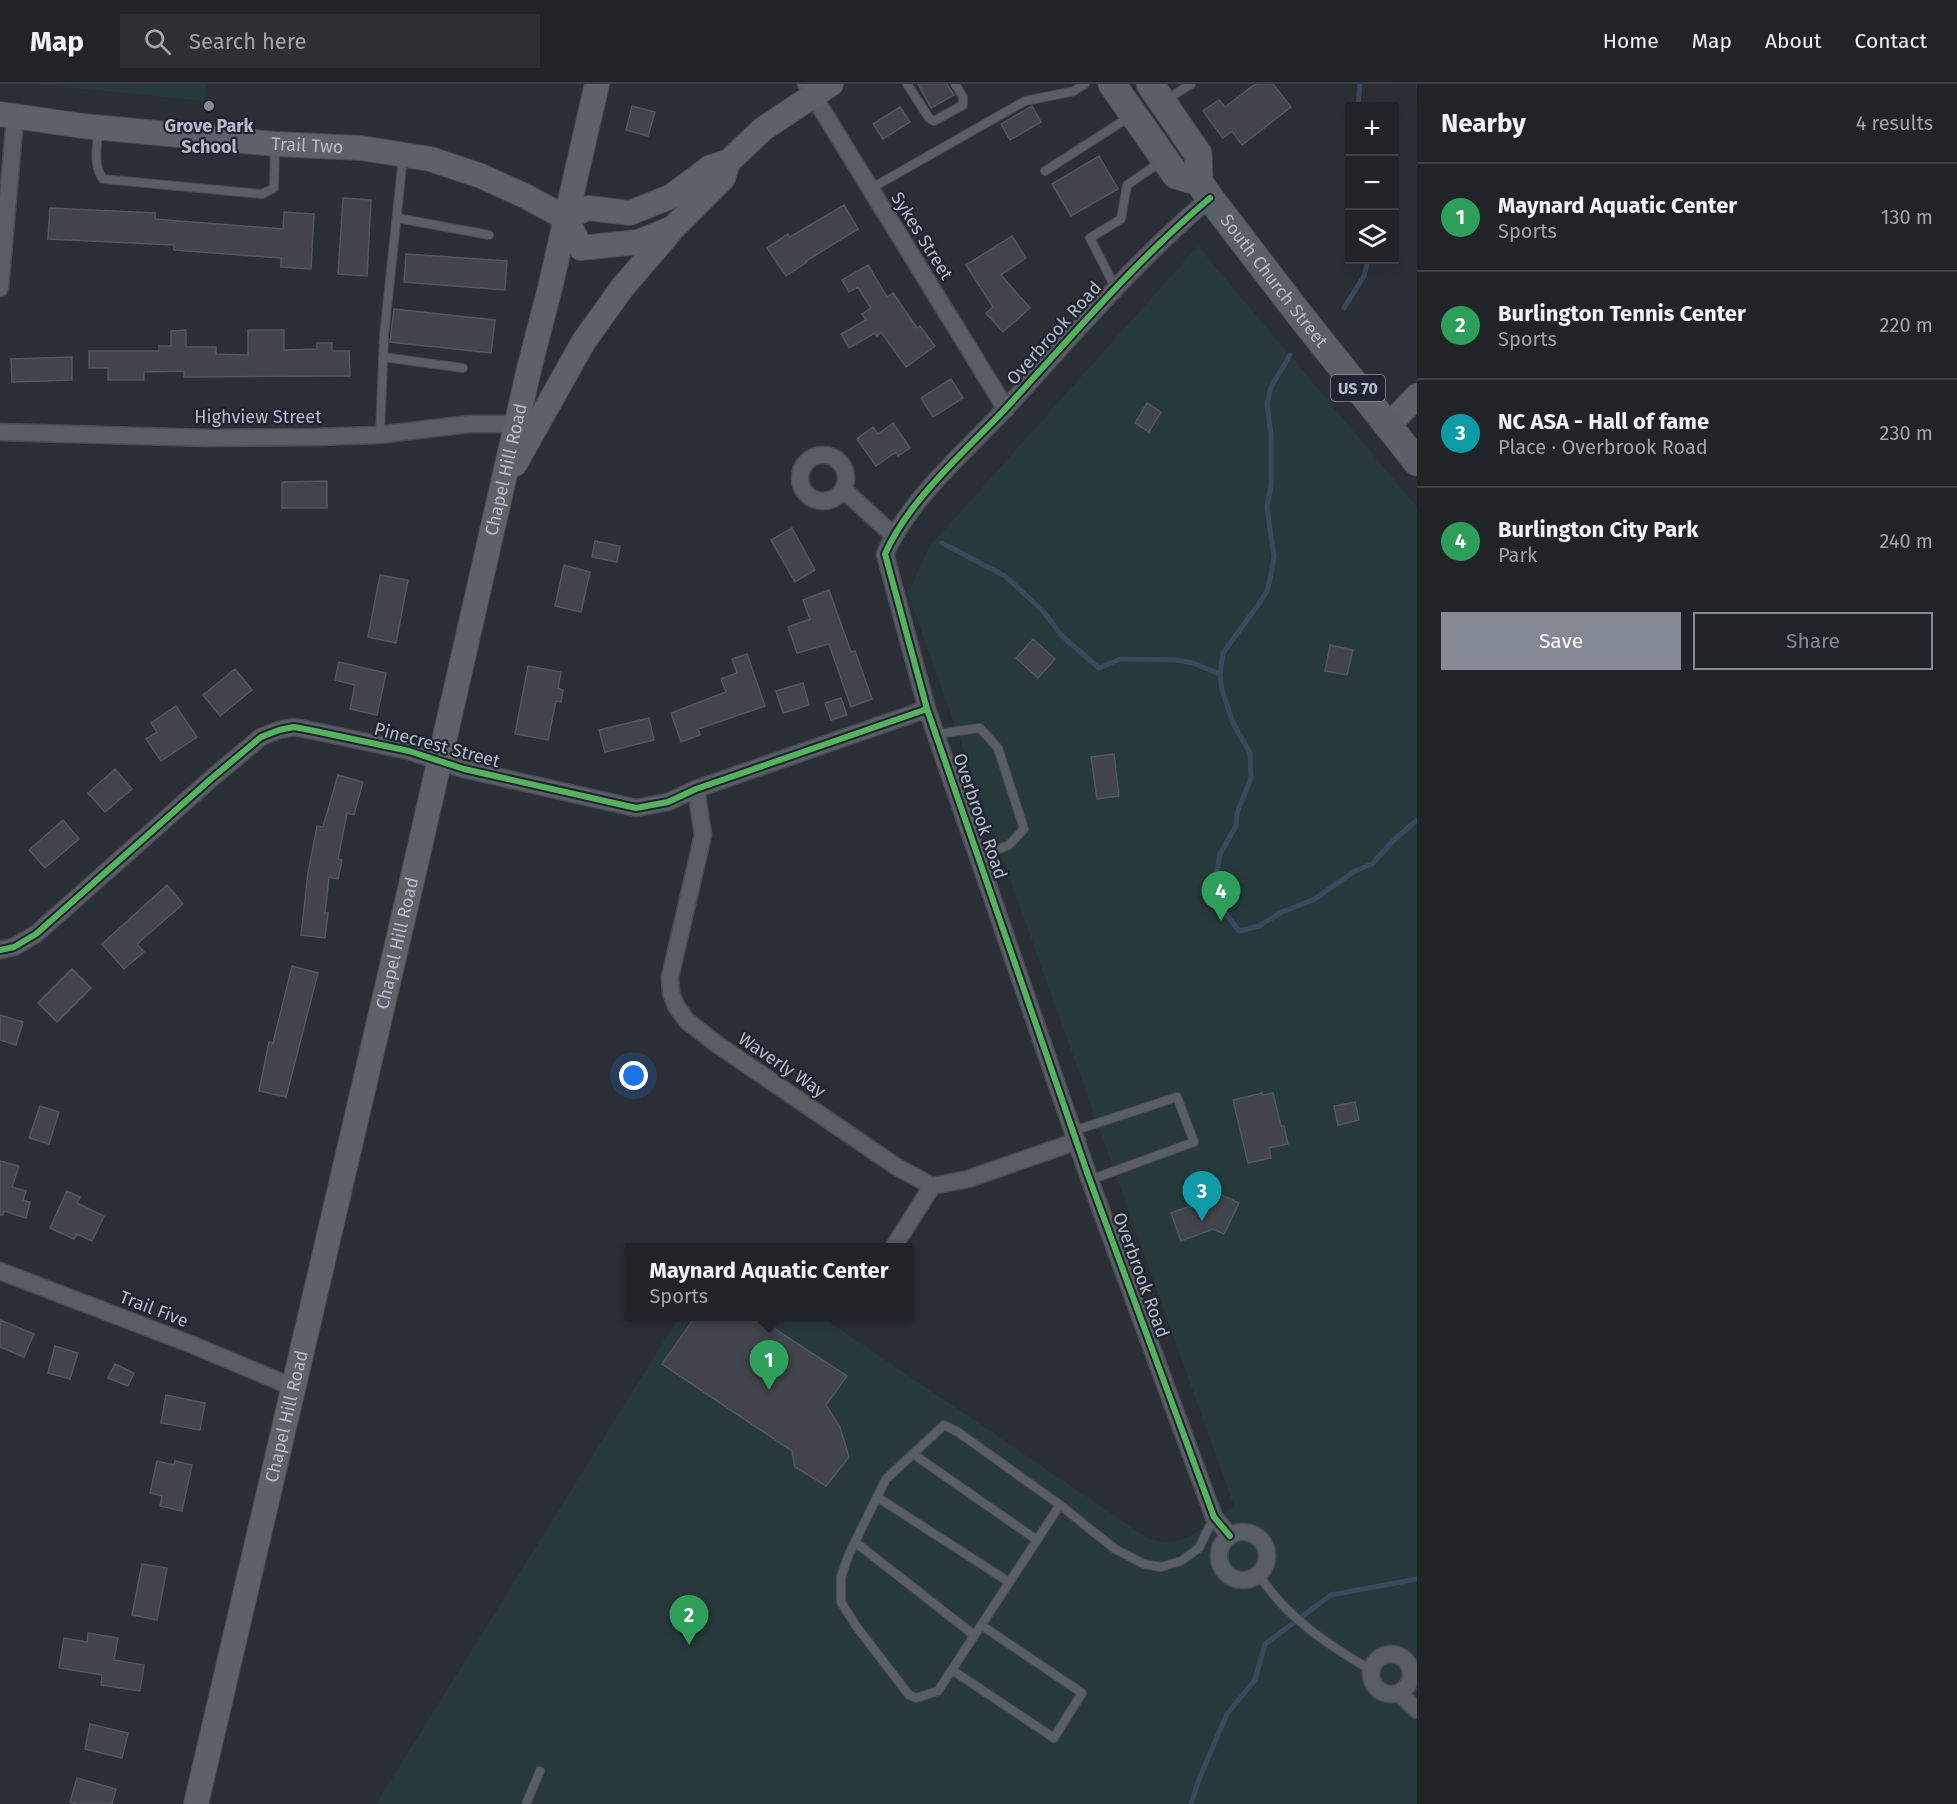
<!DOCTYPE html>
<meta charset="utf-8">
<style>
:root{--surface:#202328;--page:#2d2f34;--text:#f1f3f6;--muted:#a2a4a8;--line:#3d4045;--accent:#848a93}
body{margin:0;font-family:"Fira Sans",sans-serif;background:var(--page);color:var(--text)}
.controls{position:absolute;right:18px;top:18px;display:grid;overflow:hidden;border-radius:0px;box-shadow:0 6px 24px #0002}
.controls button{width:54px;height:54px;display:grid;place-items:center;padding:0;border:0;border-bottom:2px solid var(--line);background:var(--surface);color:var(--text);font:30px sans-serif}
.you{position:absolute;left:634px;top:992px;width:21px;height:21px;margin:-15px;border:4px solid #fff;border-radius:50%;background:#1a73e8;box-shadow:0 0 0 9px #1a73e833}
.badge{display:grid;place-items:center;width:39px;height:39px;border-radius:50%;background:var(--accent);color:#fff;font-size:20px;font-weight:700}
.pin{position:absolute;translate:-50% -50px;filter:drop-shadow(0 2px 3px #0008)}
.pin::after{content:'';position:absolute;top:32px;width:21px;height:18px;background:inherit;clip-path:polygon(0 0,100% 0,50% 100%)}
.popup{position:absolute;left:625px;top:1159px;width:288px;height:78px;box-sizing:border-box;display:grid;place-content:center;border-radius:0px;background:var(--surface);filter:drop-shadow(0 2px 4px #0005);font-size:20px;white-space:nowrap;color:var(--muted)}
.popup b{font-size:22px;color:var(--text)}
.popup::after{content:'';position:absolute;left:50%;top:100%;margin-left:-12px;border:12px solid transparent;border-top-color:var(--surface)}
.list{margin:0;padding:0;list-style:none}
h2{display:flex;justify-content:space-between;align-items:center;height:78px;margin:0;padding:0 24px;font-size:26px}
h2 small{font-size:20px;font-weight:400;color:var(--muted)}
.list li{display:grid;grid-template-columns:39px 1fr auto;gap:18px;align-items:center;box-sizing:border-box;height:108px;padding:0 24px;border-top:2px solid var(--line)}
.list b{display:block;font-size:22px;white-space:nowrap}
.list p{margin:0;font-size:20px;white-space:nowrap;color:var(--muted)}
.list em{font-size:20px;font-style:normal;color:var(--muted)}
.actions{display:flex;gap:12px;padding:18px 24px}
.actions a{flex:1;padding:14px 0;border:2px solid var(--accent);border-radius:0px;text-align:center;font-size:21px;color:var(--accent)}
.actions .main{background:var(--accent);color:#fff}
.icon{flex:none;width:33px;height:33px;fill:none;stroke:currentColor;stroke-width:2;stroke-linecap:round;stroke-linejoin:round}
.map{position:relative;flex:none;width:1417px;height:1720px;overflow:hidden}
header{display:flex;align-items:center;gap:36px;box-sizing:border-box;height:84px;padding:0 30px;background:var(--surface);border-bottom:2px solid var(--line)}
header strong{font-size:28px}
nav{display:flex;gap:33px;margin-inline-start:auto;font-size:21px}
.search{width:420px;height:54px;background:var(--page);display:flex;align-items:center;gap:15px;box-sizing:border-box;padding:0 21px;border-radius:0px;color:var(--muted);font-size:22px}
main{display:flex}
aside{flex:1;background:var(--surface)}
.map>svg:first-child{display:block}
</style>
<header>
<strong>Map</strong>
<div class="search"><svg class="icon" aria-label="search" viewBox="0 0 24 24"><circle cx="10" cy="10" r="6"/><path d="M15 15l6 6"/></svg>Search here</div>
<nav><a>Home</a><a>Map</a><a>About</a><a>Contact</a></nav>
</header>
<main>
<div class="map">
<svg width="1417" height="1720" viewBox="0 0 1417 1720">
<rect width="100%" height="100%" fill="#2a2f35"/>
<path fill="#28393b" d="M37,0h169l-1,17z
M1198,162l219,261v1297h-1041l303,-487h143l327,222c6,1 13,3 19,3 22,0 49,-24 66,-36l-326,-912 21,-47z"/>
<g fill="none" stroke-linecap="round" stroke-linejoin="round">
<path stroke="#3a485e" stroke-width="5" d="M1358,22l2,-22
M1344,224l20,-32 4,-16
M1290,271l-19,32 -4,16 4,32v50l-4,22 7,50 -3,17 -4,17 -9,14 -35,48 -3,21 2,16 11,33 17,30 1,25 -14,35 -1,13 -16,28 -7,36 10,20 16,21 20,-5 23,-14 31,-12 42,-29 17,-7 22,-24 23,-20
M942,459l63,33 37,34 20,26 37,32 21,-9 56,1 17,3 27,11
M1191,1720l8,-25 28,-65 28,-34 10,-36 66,-49 86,-16"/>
</g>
<path fill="#41444a" stroke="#52565d" stroke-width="1.5" d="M918,0h29l7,11 -23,13z
M1259,0h14l18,23 -49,38 -10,-14 -9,7 -20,-27 16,-11 6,7 29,-22z
M632,22l23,6 -7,24 -22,-6z
M1032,22l9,16 -31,18 -9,-16z
M900,23l10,15 -27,17 -10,-15z
M1099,72l19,33 -47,27 -19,-32z
M343,114l28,2 -4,76 -29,-2z
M844,121l14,24 -52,32 1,1 -21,14 -19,-28 21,-14 2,3z
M50,124l105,5v6l128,10 1,-17 30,2 -3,55 -30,-2v-9l-107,-8v-5l-126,-6z
M1012,152l14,22 -25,17 29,33 -27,24 -17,-19 7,-6 -27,-42z
M406,170l101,7 -2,29 -101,-8z
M868,181l19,32 6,-4 24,35 3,-2 15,20 -29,21 -25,-35 -4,4 -2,-3 -26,15 -8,-14 25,-14 -4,-6 9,-6 -13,-21 -9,5 -7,-12z
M394,225l101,11 -4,33 -101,-11z
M186,246v17h30v7l32,1v-25h36v20l33,-1v-6h15v8h17l1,25 -166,1v-6l-40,1v8h-36v-12h-19v-17h70v-5h12v-15z
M72,273v23l-60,2 -1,-23z
M951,295l12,19 -30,19 -12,-19z
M1147,319l14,9 -12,20 -14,-9z
M893,339l17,25 -12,8 -2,-4 -20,14 -19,-27 16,-12 5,7z
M327,397v27h-45v-26z
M792,444l23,42 -20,12 -24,-42z
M595,457l25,5 -3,16 -25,-5z
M564,481l26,7 -9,40 -26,-6z
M380,491l28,5 -12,63 -28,-6z
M829,506l22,62 4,-1 17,48 -21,8 -22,-63 -32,9 -9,-26 22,-8 -7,-19z
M1033,555l22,20 -17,19 -22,-20z
M1330,561l23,5 -6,25 -22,-4z
M747,570l18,52 -67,23 2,6 -19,7 -10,-29 55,-21 -5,-13 16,-6 -5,-14z
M339,578l47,11 -9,42 -27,-6 5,-24 -20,-5z
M528,582l33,6 -3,16 5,2 -2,12 -5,-1 -8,39 -33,-6z
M235,585l17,21 -32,26 -17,-21z
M803,599l6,22 -26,8 -7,-22z
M841,614l6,17 -16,5 -6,-17z
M176,622l21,31 -36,24 -15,-22 11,-7 -6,-9z
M649,634l5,22 -49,12 -6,-22z
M1114,670l5,42 -22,3 -6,-42z
M115,685l17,20 -27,23 -17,-19z
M338,691l25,7 -9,33 -7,-2 -9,46 4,1 -4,19 -9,-2 -4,36h3l-3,25 -24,-3 7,-62 9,-47 6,1z
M63,736l16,19 -34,29 -16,-18z
M167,801l16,19 -46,40 7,8 -20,17 -22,-25z
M292,882l26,7 -32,124 -27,-6 10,-49 4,1z
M72,885l19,19 -34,34 -19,-19z
M0,931l23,7 -7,23 -16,-5z
M1262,1009l1,2 10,-2 8,33h3l4,18 -19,4 2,10 -23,5 -15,-63z
M1355,1018l4,18 -21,5 -4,-19z
M40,1022l19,6 -10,32 -20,-6z
M0,1077l19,5 -7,21 14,4 -3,9 7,2 -4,16 -22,-7 -1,4h-3z
M1209,1105l30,14 -15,31 -11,-5 -32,12 -10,-28 33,-12z
M67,1107l13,6 -3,6 27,13 -12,25 -15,-7 -3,5 -24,-11z
M695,1233h62l90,59 -21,29 14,22 9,30 -23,29 -31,-19 -3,-16 -130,-87z
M0,1236l34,14 -10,23 -24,-10z
M55,1262l23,7 -8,26 -22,-6z
M115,1280l19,9 -6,13 -20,-8z
M166,1311l39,8 -5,27 -39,-7z
M157,1377l17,4 1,-4 17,4 -10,46 -22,-5 2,-10 -12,-3z
M142,1480l25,4 -10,52 -25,-5z
M88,1549l30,5 -4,22 30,5 -4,26 -39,-6 1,-10 -43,-7 5,-30 23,4z
M90,1640l38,9 -6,25 -37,-9z
M77,1694l39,11 -4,15h-34l-8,-2z"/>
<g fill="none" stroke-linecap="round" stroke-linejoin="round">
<defs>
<path id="lane" d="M907,0l22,34 5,3 29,-16v-8l-8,-13
M1166,16l25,-16
M98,47c-1,16 -5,35 5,48l159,15 12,-6 1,-43
M1045,87l86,-55
M870,105l155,-88 49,-10 11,-7
M397,134l92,17
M1116,205l-26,-51 31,-19 6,-34 35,-24
M383,273l80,11
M380,350l4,-98 19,-179
M936,650l44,-6 18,20 26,81 -15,16 -30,12
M1073,1047l104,-34 17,45 -104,38
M913,1370l124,86
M877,1413l132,85
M1060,1421l-122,186 -22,7 -7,-3 -53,-69 -15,-24v-25l8,-23 37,-75 58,-54 14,7 102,73 55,44 29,15 17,3 20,-6 18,-13 15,-31
M855,1458l119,93
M1259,1491c27,42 69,70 112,95
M952,1586l102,68 28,-45 -101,-68
M526,1720l14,-33"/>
<path id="street" d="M806,0l200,325
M1210,114c-75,63 -137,137 -203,209 -41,44 -98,92 -122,147l42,155 161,466 126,342 16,19
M0,204l15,-170
M0,348l209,6 106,-1 62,-2 92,-11h47
M800 394a23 23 0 1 1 46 0a23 23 0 1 1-46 0Z
M844,406l49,45
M696,705l7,46 -33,142 1,16 5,13 11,15 31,24 179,122 35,19 36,-7 109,-38
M0,866l14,-3 22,-13 176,-156 49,-41 18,-7 15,-3 21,4 94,20 55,18 172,39 32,-6 28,-13 231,-80
M893,1164l39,-62
M0,1187l193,74 100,42
M1219 1472a24 24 0 1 1 48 0a24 24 0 1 1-48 0Z
M1371 1590a20 20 0 1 1 40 0a20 20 0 1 1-40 0Z
M1399,1609l18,17"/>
<g id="secondary">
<path id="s1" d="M0,30l83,12 192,18 86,4 69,11 51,17 44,20 41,22"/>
<path d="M566,134l15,30 57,-6 35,-14 50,-50 5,-16 35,-33 68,-45"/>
<path d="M566,134l22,-10 42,5 42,-17 39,-29 17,-5"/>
<path d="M1388,342l29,-30"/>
<path d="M515,380l69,-123 38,-53 48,-56"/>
<path id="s2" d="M196,1720l221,-945 112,-490 21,-81 47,-204"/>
</g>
<g id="primary">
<path d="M1112,0l64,91 23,7"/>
<path id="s3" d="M1150,0l48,70 1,28 11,16 89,116 118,148"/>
</g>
</defs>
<use href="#lane" stroke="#484b50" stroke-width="10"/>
<use href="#street" stroke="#484b50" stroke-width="19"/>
<use href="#secondary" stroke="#484b50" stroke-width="26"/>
<use href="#primary" stroke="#484b52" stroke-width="29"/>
<use href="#lane" stroke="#595d64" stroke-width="8"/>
<use href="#street" stroke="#595d64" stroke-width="16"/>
<use href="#secondary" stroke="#5d6168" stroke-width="24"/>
<use href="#primary" stroke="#5b5f66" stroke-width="27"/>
<defs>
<path id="cycleway" d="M1210,114c-75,63 -137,137 -203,209 -41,44 -98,92 -122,147l42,155 161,466 126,342 16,19
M0,866l14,-3 22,-13 176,-156 49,-41 18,-7 15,-3 21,4 94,20 55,18 172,39 32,-6 28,-13 231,-80"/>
</defs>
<use href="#cycleway" stroke="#1e2530" stroke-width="10"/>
<use href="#cycleway" stroke="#56b35d" stroke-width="6"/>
</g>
<circle fill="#848a93" stroke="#1e2530" stroke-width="2" cx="209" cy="22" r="6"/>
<g text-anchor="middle" stroke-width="4.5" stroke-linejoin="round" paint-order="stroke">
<rect fill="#1e2530" stroke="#878e99" stroke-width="1.5" x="1331" y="291" width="54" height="26" rx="4.5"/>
<g font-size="16" font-weight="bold" fill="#b4bbc6">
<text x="1358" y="310">US 70</text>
</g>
<g font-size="18" font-weight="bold" fill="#b4bbc6" stroke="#1e2530">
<text x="209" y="48">Grove Park<tspan x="209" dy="21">School</tspan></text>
</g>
<g font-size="18" fill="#b4bbc6" stroke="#1e2530">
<text dy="6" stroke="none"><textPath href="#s1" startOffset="309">Trail Two</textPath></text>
<text transform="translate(922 152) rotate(58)" y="6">Sykes Street</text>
<text dy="6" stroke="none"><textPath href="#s3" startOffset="237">South Church Street</textPath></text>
<text transform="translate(1054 249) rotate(-48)" y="6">Overbrook Road</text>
<text x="258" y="339">Highview Street</text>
<text dy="6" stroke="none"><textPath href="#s2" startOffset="1370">Chapel Hill Road</textPath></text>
<text transform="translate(437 661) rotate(15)" y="6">Pinecrest Street</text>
<text transform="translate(980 732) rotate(71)" y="6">Overbrook Road</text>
<text dy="6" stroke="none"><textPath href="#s2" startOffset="884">Chapel Hill Road</textPath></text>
<text transform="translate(782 981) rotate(34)" y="6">Waverly Way</text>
<text transform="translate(1141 1191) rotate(70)" y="6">Overbrook Road</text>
<text transform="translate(154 1225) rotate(21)" y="6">Trail Five</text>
<text dy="6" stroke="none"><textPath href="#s2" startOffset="398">Chapel Hill Road</textPath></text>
</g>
</g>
</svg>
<div class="controls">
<button>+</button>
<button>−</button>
<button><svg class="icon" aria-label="layers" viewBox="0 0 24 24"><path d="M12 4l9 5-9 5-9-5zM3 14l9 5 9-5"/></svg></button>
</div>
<div class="you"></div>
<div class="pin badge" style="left:769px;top:1306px;background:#2e9e5b">1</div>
<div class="popup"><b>Maynard Aquatic Center</b>Sports</div>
<div class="pin badge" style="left:689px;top:1561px;background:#2e9e5b">2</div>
<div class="pin badge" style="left:1202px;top:1137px;background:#0f9aa8">3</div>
<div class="pin badge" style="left:1221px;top:837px;background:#2e9e5b">4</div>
</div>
<aside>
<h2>Nearby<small>4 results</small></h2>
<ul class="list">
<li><span class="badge" style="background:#2e9e5b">1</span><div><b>Maynard Aquatic Center</b><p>Sports</p></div><em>130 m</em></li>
<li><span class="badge" style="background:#2e9e5b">2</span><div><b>Burlington Tennis Center</b><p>Sports</p></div><em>220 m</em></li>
<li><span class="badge" style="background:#0f9aa8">3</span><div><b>NC ASA - Hall of fame</b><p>Place · Overbrook Road</p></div><em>230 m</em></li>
<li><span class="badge" style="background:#2e9e5b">4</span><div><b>Burlington City Park</b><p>Park</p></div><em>240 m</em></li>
</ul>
<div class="actions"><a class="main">Save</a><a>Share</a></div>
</aside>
</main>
